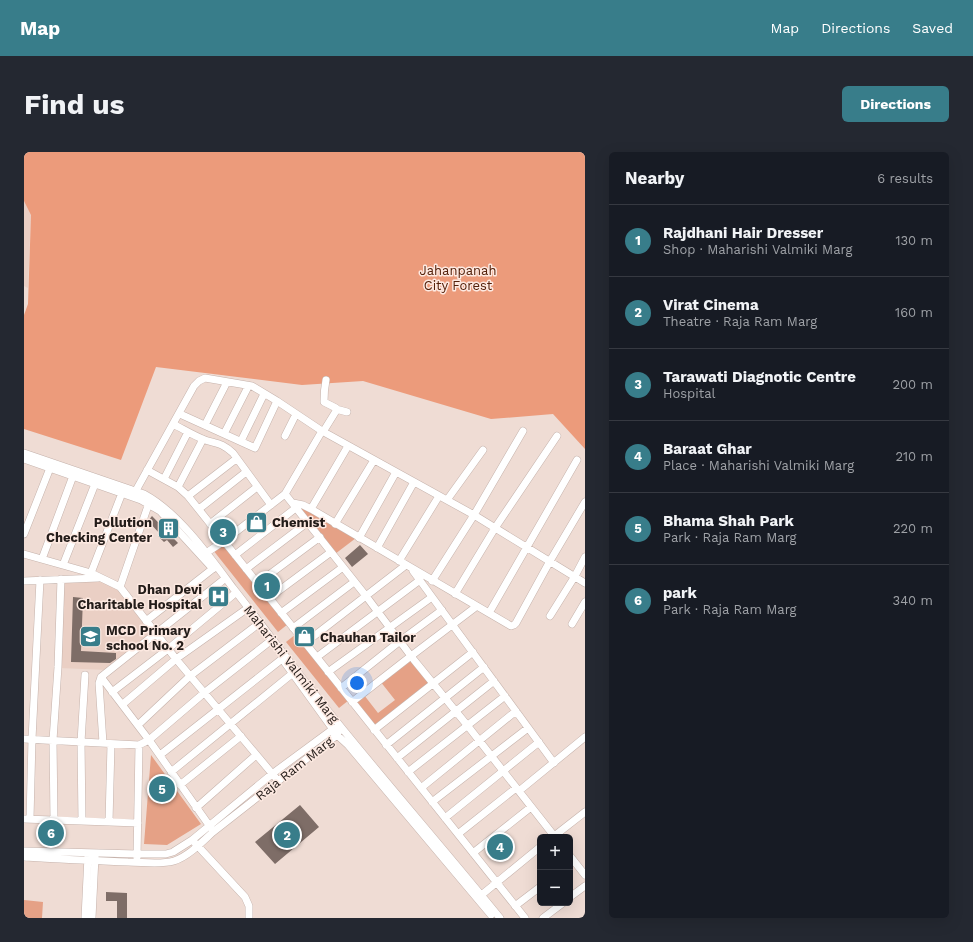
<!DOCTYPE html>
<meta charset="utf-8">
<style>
:root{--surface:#171b24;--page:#242831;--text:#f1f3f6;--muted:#9ea1a6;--line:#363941;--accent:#387d8a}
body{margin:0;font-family:"Work Sans",sans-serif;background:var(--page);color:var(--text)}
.controls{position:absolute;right:12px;bottom:12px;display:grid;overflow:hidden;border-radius:6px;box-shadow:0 4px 16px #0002}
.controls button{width:36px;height:36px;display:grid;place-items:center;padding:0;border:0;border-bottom:1px solid var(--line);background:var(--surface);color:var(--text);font:20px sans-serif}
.you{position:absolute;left:333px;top:531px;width:14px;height:14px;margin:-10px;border:3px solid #fff;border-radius:50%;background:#1a73e8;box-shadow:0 0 0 6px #1a73e833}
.badge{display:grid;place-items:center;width:26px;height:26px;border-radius:50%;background:var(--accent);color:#fff;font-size:13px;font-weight:700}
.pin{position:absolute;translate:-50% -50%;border:2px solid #fff;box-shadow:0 1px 4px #0006}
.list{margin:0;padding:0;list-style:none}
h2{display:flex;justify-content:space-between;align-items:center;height:52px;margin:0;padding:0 16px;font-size:17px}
h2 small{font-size:13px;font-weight:400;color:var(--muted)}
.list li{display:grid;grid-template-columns:26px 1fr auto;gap:12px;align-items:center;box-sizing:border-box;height:72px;padding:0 16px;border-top:1px solid var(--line)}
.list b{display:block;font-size:15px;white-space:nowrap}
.list p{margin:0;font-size:13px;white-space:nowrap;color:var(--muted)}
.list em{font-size:13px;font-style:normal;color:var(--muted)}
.map{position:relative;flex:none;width:561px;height:766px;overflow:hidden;border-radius:6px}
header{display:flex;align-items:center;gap:24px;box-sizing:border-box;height:56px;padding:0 20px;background:var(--accent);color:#fff}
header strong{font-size:19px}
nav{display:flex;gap:22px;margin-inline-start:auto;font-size:14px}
.intro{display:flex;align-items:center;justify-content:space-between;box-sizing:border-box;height:96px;padding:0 24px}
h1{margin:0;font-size:28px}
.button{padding:10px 18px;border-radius:6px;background:var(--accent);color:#fff;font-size:14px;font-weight:700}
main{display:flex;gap:24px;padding:0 24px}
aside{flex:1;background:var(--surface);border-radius:6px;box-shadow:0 4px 16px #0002}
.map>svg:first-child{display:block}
</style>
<header>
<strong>Map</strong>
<nav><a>Map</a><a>Directions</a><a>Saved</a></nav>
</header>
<div class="intro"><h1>Find us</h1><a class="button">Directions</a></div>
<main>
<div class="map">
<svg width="561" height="766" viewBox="0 0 561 766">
<rect width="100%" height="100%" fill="#efdcd4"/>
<path fill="#eacfc4" d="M0,49l7,13 -3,74 -4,-2z
M76,428l20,9 33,44 -46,37 -48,-2 3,-87z"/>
<path fill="#e5a186" d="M273,353l5,2 54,31 -21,16z
M200,390l64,82 -10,8 -65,-82z
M272,482l53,66 -10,8 -53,-66z
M386,505l21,26 -57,44 -20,-25 10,-7 14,18 17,-13 -15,-19z
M127,603l50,69 -34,21 -23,-1z
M0,748l19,2 -1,16h-18z"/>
<path fill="#ec9b7b" d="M0,0h561v297l-32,-35 -62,5 -128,-38 -61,4 -146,-18 -35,93 -97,-31v-114l4,-11 3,-89 -7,-14z"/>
<path fill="#7e6d67" d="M128,364l26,27 -5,4 -6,-7 -3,2 -6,-6 2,-2 -12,-13z
M198,370l7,9 -4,3 -7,-8z
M336,393l8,9 -16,13 -7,-9z
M195,437l6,6 -11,9 -2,-3 3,-3 -3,-3z
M49,445l10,1 -2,53 35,2v6l-6,4 -39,-1z
M276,653l19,22 -44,37 -20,-22z
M479,683l10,12 -16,13 -10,-12z
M82,740l21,1v25h-10v-17h-11z"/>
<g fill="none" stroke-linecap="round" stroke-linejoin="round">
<defs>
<path id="minor" d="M312,257l11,3
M156,262l75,34 22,-47
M149,272c10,5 21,12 32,16 13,4 17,3 28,13l38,52
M181,273l22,-43
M299,280l13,-21v-3l-12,-6c0,-5 1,-17 2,-22
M200,282l24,-47
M261,284l11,-22
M217,289l23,-47
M0,301l120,41c34,18 66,63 89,94 36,46 71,94 108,139 52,64 107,127 159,191
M0,307l117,41 19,11 53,58
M123,318l31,17 10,9 337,422
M140,327l24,-47
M154,335l25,-48
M110,342l60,-108 5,-5 6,-3 47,8 25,15 45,30 152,84 111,68
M261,342l81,102 48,64 53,65 88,112
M164,344l48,-37
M423,348l36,-50
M269,351l10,2 8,4 200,117 3,-1 2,-2 34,-62 35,-59
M175,357l47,-37
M287,357l37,-63
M186,372l47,-37
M311,372l39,-64
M0,382l26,-66
M335,386l37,-66
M353,396l37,-66
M0,402l67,19 29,14 56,72 99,118
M179,403l21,-14 61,-47 37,-63
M211,403l62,-48
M18,407l31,-83
M375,409l40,-65
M39,413l32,-81
M222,417l62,-47
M389,419l141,192
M67,421l31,-80
M0,429l74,-3
M408,429l42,-66 49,-84
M234,431l62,-46
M96,435l30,-87
M431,442l40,-66 62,-92
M245,446l62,-46
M257,461l62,-46
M465,461l88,-153
M526,464l25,-40 10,-19
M122,469l69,-54
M548,472l13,-22
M269,476l61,-46
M281,491l101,-78
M293,505l103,-77
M261,511l52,72 11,10 143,170
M304,520l104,-75
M77,525l-2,6 4,60
M317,536l59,-47 42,-31
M88,540l56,-43 65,-54
M328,550l59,-46 66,-50
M99,552l53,-45 69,-49
M114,573l52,-49 67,-51
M350,578l99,-78
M0,587l115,6 10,-5 55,-47 65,-51
M362,593l98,-78
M136,603l122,-96
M373,606l97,-77
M147,620l122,-99
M384,620l97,-76
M156,633l61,-49
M397,636l95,-77
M495,639l66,-54
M408,650l96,-74
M172,656l60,-53
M421,666l94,-76
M0,667l114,4
M6,667l2,-80 8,-159
M30,668l-1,-80 5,-73 3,-88
M58,669l-1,-79 4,-67
M85,670l2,-78
M187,676l-62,-88 -48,-63 121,-96
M434,682l58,-46
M529,685l32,-25
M171,691l50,54 4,9v12
M0,699l113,3h29l7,-2 19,-12 80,-66 61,-45 3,-1
M449,701l58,-46
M546,704l15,19
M0,705c35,2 69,4 104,5 15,0 32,3 46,-1 15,-5 28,-19 39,-29l124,-97 2,-4
M113,706l2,-113
M455,745l61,-50
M546,745l15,-11
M491,754l25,-19
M61,766l3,-62
M68,766l3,-61
M519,766l20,-15"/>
</defs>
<use href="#minor" stroke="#c5b2ab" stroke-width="8"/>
<use href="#minor" stroke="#fff" stroke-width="7"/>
</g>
<defs>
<symbol id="shop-square" viewBox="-11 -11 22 22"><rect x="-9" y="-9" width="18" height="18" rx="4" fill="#387d8a" stroke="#fde9e1"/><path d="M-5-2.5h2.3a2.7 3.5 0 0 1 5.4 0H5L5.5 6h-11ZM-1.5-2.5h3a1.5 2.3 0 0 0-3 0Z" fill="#fff"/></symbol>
<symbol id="building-square" viewBox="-11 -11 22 22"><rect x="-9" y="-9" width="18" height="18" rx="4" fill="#387d8a" stroke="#fde9e1"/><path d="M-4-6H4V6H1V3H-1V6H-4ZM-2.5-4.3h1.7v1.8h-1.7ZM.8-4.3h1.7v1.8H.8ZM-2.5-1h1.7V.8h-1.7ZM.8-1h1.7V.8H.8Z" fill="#fff"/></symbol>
<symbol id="hospital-square" viewBox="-11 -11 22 22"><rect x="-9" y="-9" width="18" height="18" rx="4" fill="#387d8a" stroke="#fde9e1"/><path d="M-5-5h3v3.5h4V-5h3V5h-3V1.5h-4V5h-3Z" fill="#fff"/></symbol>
<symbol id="school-square" viewBox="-11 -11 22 22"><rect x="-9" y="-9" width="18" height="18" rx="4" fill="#387d8a" stroke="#fde9e1"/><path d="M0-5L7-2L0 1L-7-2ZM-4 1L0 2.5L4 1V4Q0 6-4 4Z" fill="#fff"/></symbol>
</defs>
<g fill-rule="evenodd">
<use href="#shop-square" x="220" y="358" width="25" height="25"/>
<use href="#building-square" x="132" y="364" width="25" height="25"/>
<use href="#hospital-square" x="182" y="432" width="25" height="25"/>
<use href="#school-square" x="54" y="472" width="25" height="25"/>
<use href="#shop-square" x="268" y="472" width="25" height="25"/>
</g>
<g text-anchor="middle" stroke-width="3" stroke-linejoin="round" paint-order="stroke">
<g font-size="13" fill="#54210b" stroke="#fde9e1">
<text x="434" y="123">Jahanpanah<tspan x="434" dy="15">City Forest</tspan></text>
</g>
<g font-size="13" font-weight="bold" fill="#231c19" stroke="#fde9e1" text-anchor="start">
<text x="128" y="375" text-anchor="end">Pollution<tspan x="128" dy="15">Checking Center</tspan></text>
<text x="248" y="375">Chemist</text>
<text x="178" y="442" text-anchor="end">Dhan Devi<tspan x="178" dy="15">Charitable Hospital</tspan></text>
<text x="82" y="483">MCD Primary<tspan x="82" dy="15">school No. 2</tspan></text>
<text x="296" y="490">Chauhan Tailor</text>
</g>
<g font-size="13" fill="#231c19" stroke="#fde9e1">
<text transform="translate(268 512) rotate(52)" y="5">Maharishi Valmiki Marg</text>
<text transform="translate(270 616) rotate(-38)" y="5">Raja Ram Marg</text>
</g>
</g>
</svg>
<div class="controls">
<button>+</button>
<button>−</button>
</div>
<div class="you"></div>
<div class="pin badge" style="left:243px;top:434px">1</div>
<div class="pin badge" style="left:263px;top:683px">2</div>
<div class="pin badge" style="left:199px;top:380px">3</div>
<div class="pin badge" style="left:476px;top:695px">4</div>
<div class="pin badge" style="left:138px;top:637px">5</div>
<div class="pin badge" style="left:27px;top:681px">6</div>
</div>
<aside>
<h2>Nearby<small>6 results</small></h2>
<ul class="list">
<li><span class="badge">1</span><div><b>Rajdhani Hair Dresser</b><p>Shop · Maharishi Valmiki Marg</p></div><em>130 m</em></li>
<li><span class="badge">2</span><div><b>Virat Cinema</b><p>Theatre · Raja Ram Marg</p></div><em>160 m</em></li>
<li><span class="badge">3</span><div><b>Tarawati Diagnotic Centre</b><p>Hospital</p></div><em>200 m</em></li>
<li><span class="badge">4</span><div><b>Baraat Ghar</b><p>Place · Maharishi Valmiki Marg</p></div><em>210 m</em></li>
<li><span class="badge">5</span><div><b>Bhama Shah Park</b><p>Park · Raja Ram Marg</p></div><em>220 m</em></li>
<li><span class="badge">6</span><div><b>park</b><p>Park · Raja Ram Marg</p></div><em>340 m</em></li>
</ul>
</aside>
</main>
